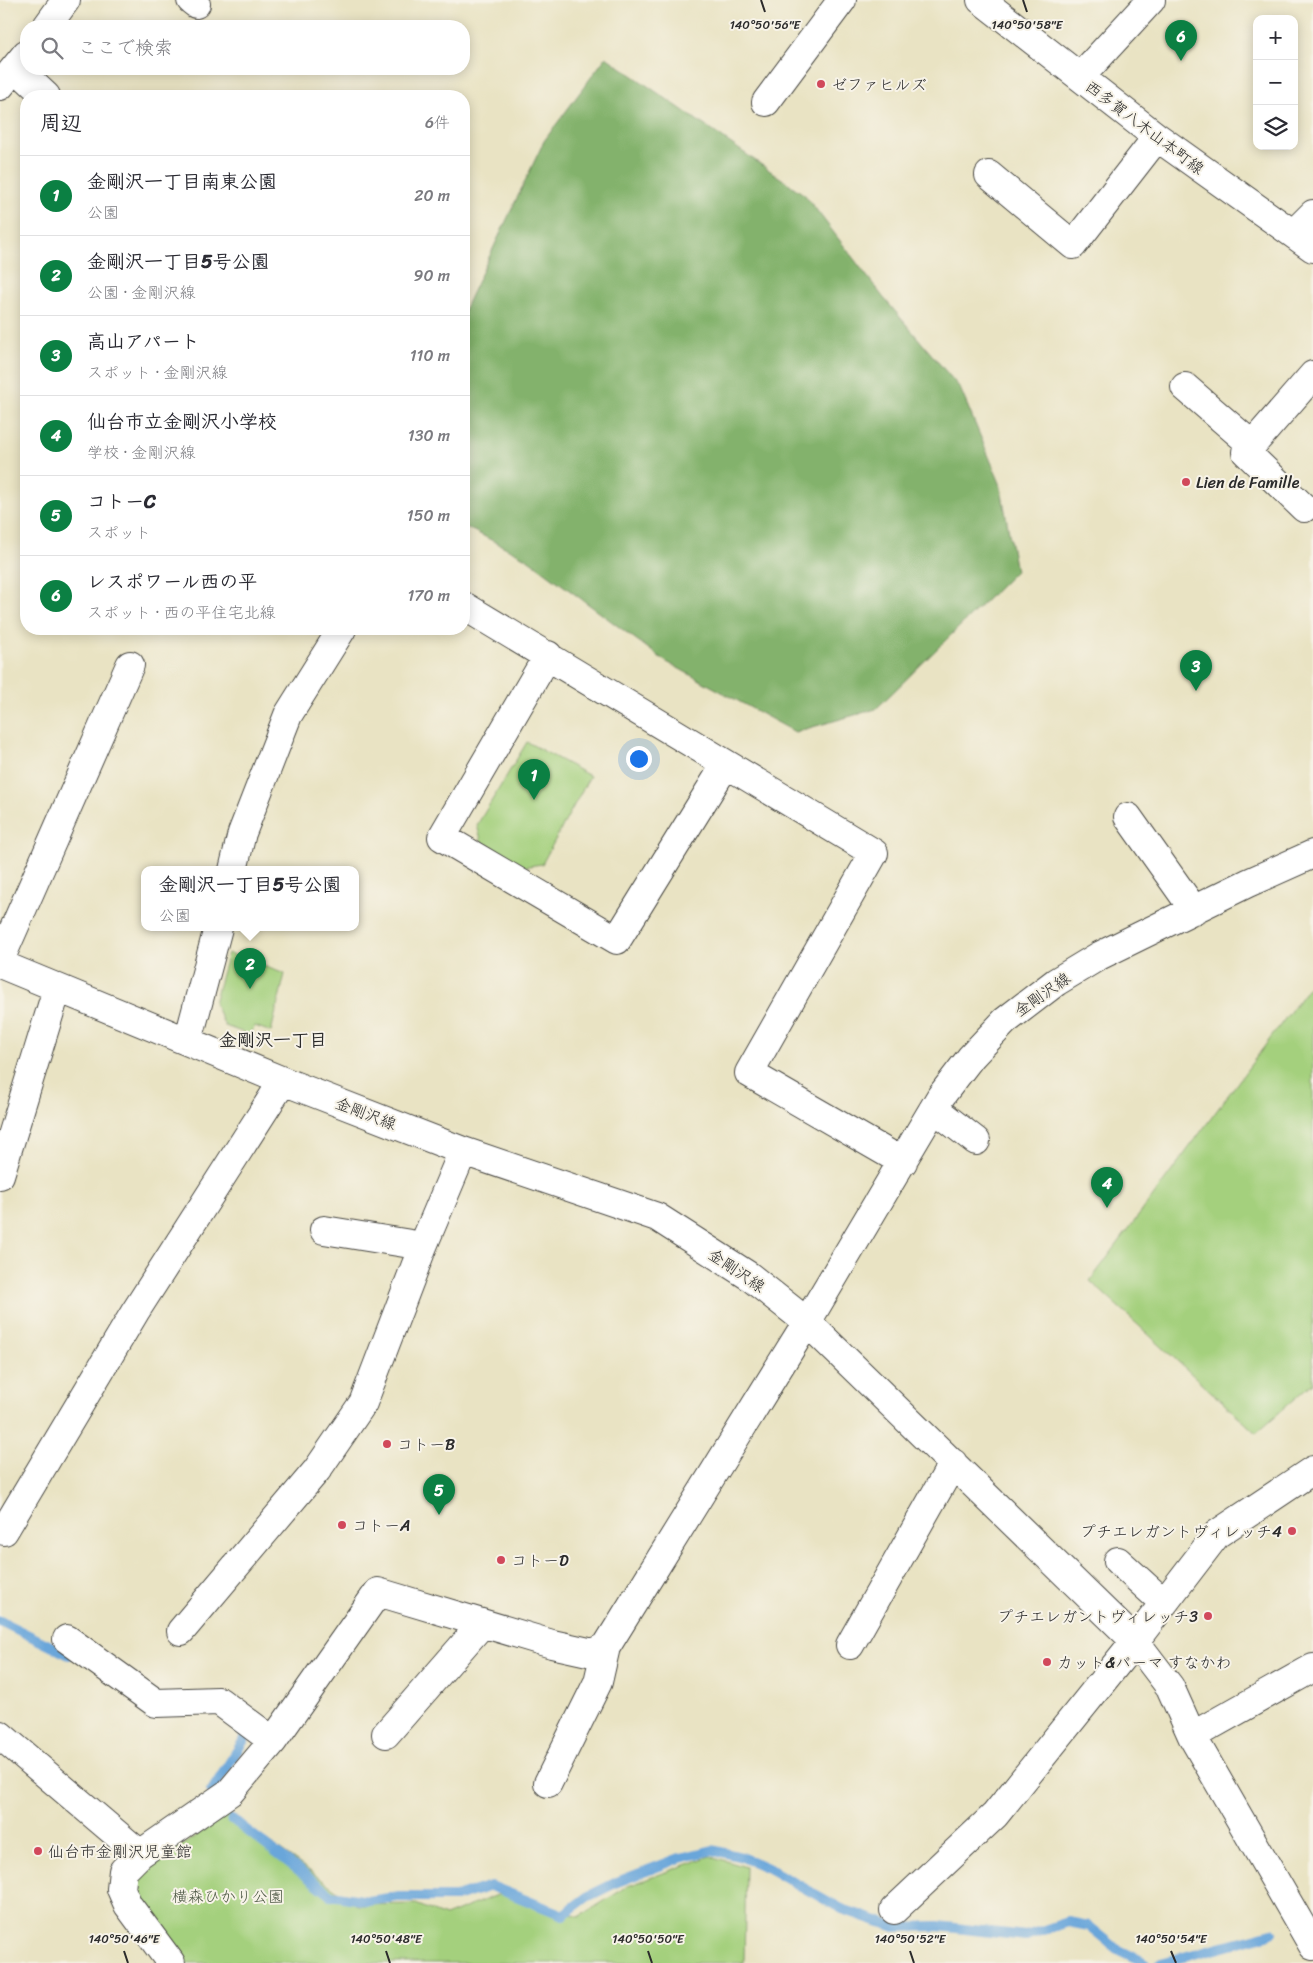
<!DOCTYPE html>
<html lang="ja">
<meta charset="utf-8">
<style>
:root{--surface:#fff;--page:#f2f2f3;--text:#2b2b33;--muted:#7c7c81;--line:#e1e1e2;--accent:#0b8043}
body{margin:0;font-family:Sriracha,"Klee One",sans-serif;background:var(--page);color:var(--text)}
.controls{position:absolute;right:15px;top:15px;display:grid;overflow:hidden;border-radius:10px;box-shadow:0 2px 12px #0003}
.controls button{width:45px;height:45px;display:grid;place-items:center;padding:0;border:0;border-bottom:1px solid var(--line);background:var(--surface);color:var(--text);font:25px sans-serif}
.you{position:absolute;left:638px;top:758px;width:18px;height:18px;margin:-12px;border:4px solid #fff;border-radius:50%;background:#1a73e8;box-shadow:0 0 0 8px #1a73e833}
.badge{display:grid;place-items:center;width:32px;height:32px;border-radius:50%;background:var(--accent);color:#fff;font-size:16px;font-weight:700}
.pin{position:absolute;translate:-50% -41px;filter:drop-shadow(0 1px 2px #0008)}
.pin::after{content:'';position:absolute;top:26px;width:18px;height:15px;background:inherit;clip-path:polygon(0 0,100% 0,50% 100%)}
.popup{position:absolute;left:141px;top:866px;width:218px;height:65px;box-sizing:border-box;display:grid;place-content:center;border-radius:10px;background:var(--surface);filter:drop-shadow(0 1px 4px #0005);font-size:16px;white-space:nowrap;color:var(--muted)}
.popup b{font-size:19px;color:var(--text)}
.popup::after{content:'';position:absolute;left:50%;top:100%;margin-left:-10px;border:10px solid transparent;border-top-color:var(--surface)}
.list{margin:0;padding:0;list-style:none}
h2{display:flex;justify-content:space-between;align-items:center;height:65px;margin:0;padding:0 20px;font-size:21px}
h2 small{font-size:16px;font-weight:400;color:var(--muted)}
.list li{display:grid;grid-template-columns:32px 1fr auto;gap:15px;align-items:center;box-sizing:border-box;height:80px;padding:0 20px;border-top:1px solid var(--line)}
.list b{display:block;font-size:19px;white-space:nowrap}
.list p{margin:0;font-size:16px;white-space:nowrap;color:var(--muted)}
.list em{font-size:16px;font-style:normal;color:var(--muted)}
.icon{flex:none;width:28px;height:28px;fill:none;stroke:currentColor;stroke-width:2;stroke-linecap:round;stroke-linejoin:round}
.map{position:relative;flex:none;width:1313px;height:1963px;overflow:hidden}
.search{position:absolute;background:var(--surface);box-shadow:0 2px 12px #0003;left:20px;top:20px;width:450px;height:55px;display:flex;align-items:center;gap:12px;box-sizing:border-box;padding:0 18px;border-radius:20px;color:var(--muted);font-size:19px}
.panel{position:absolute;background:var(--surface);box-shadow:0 2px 12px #0003;left:20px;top:90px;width:450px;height:545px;border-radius:20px}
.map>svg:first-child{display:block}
</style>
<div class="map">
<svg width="1313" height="1963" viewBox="0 0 1313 1963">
<rect width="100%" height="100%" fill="#f7f3e8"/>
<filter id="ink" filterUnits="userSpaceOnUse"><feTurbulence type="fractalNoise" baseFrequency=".02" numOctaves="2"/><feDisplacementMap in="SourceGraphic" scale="10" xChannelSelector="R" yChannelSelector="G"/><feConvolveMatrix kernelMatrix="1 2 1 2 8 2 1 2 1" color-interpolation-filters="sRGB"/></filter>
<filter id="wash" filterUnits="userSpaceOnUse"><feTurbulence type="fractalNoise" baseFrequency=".0096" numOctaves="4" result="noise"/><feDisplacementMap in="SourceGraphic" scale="20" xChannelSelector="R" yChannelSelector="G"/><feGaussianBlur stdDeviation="1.12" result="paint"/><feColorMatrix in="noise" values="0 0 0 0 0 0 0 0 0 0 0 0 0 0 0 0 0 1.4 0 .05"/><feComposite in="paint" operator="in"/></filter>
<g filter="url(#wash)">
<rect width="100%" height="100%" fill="#e9e3c3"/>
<path fill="#a4d07d" stroke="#687e54" d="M527,742l63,34 -48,88 -20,3 -40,-24 -5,-18z
M228,953l57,21 -14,58 -16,-6 -5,9 -25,-9 -11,-23z
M1313,981v402l-57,50 -166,-152z
M229,1813l128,92 59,-1 29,12 65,-26 69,27 49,-31 82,-30 36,11 -2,96h-558l-51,-66 4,-22z"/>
<path fill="#83b26c" stroke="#576e4c" d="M606,57l199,138 78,102 77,91 40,95 16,88 -140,138 -81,23 -130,-71 -139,-103 -62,-32v-216l80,-169z"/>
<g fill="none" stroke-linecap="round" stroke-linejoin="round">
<path stroke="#69a6da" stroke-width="10" d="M0,1621l69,34
M211,1792l36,-57 -8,-6
M232,1819l99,76 37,6 28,-4h60l35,-11 72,29 24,-18 30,-15 63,-24 33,-8 29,7 26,11 74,41 53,18 43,-1 88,10 42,-14 21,4 28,23 29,14
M1161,1963l111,-30"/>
</g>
</g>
<g filter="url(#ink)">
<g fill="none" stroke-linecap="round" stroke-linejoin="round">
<defs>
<path id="minor" d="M191,0l5,4
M981,0l176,137 156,111
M47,26l19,-26
M16,68l30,28
M1080,77l71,-77
M0,86l26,-32
M766,102l76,-102
M989,175l84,70 84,-108
M1294,233l19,-19
M1185,387l67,58
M1304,508l-58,-56 67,-77
M464,606l410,247 -125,220 154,89
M548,655l-106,182 175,103 109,-176
M1128,817l66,93
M233,870l9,-37 46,-118 54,-86
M0,960l130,-295
M0,964l283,117 180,70 194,66 92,59 58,46 134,-226 30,-39 34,-36 51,-39 43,-26 149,-73 65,-29
M188,1041l30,-113
M932,1111l13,6 31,24
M0,1175l57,-186
M324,1230l99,16
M4,1531l131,-219 148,-231
M1118,1561l46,42
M181,1631l136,-161 46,-67 60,-157 40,-95
M67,1639l89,64 63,-2 54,40
M850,1645l103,-182
M386,1734l96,-110
M0,1735l140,119
M1192,1736l121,-68
M548,1783l50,-101 8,-35
M894,1910l101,-95 140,-174 82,-107 96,-64
M171,1963l-43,-58 -7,-16 2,-18 17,-17 90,-62 43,-51 105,-149 174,52 41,9 13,-6 201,-325 328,319 35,46 22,49 121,210"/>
</defs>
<use href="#minor" stroke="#484742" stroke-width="30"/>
<use href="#minor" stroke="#fff" stroke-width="28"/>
</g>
</g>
<path fill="none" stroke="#2b2b2b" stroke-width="2" d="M761,0l4,12M1023,0l4,12M124,1951l4,12M386,1951l4,12M648,1951l4,12M910,1951l4,12M1171,1951l5,12"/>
<g fill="#d1495b" stroke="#f7f3e8" stroke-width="2">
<circle cx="821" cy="84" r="5"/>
<circle cx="1186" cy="482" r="5"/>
<circle cx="387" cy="1444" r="5"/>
<circle cx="342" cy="1525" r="5"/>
<circle cx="1292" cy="1531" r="5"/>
<circle cx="501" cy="1560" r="5"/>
<circle cx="1208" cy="1616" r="5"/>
<circle cx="1047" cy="1662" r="5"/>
<circle cx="38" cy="1851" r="5"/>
</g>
<g text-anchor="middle" stroke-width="4" stroke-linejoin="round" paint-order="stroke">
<g font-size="16" fill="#2b2b2b" stroke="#f7f3e8" text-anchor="start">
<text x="831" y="90">ゼファヒルズ</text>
<text x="1196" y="488">Lien de Famille</text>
<text x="397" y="1450">コトーB</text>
<text x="352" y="1531">コトーA</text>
<text x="1282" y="1537" text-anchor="end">プチエレガントヴィレッチ4</text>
<text x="511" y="1566">コトーD</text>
<text x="1198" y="1622" text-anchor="end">プチエレガントヴィレッチ3</text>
<text x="1057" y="1668">カット&amp;パーマ すなかわ</text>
<text x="48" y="1857">仙台市金剛沢児童館</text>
</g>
<g font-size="16" fill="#2b2b2b" stroke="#f7f3e8">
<text transform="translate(1145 127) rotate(37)" y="6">西多賀八木山本町線</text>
<text transform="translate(1042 994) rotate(-35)" y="6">金剛沢線</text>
<text transform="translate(366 1113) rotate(21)" y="6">金剛沢線</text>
<text transform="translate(737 1270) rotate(34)" y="6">金剛沢線</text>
</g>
<g font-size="16" fill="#495440" stroke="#f7f3e8">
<text x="228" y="1902">横森ひかり公園</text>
</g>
<g font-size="18" font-weight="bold" fill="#2b2b2b" stroke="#f7f3e8">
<text x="273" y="1046">金剛沢一丁目</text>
</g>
</g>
<g font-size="12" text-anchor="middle" fill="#2b2b2b" stroke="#f7f3e8" stroke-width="4" stroke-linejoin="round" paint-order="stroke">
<text x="765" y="29">140°50'56"E</text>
<text x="1027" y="29">140°50'58"E</text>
<text x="124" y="1943">140°50'46"E</text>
<text x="386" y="1943">140°50'48"E</text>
<text x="648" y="1943">140°50'50"E</text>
<text x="910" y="1943">140°50'52"E</text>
<text x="1171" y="1943">140°50'54"E</text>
</g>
</svg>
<div class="controls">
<button>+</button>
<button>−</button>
<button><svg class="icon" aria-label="layers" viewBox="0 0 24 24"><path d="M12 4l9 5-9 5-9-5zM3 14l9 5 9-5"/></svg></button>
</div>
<div class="you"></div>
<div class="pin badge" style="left:534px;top:800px">1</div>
<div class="pin badge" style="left:250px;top:989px">2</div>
<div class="popup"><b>金剛沢一丁目5号公園</b>公園</div>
<div class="pin badge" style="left:1196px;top:691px">3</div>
<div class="pin badge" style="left:1107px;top:1208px">4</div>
<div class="pin badge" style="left:439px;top:1515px">5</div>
<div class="pin badge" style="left:1181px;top:61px">6</div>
<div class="search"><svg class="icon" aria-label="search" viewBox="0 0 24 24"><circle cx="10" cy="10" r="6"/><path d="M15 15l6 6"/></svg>ここで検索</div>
<section class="panel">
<h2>周辺<small>6件</small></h2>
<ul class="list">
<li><span class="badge">1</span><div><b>金剛沢一丁目南東公園</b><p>公園</p></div><em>20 m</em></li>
<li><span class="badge">2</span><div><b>金剛沢一丁目5号公園</b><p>公園 · 金剛沢線</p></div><em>90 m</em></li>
<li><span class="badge">3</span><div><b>高山アパート</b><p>スポット · 金剛沢線</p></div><em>110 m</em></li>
<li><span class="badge">4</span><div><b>仙台市立金剛沢小学校</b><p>学校 · 金剛沢線</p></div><em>130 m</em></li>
<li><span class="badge">5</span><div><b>コトーC</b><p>スポット</p></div><em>150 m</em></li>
<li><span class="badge">6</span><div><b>レスポワール西の平</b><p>スポット · 西の平住宅北線</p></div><em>170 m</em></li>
</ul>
</section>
</div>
